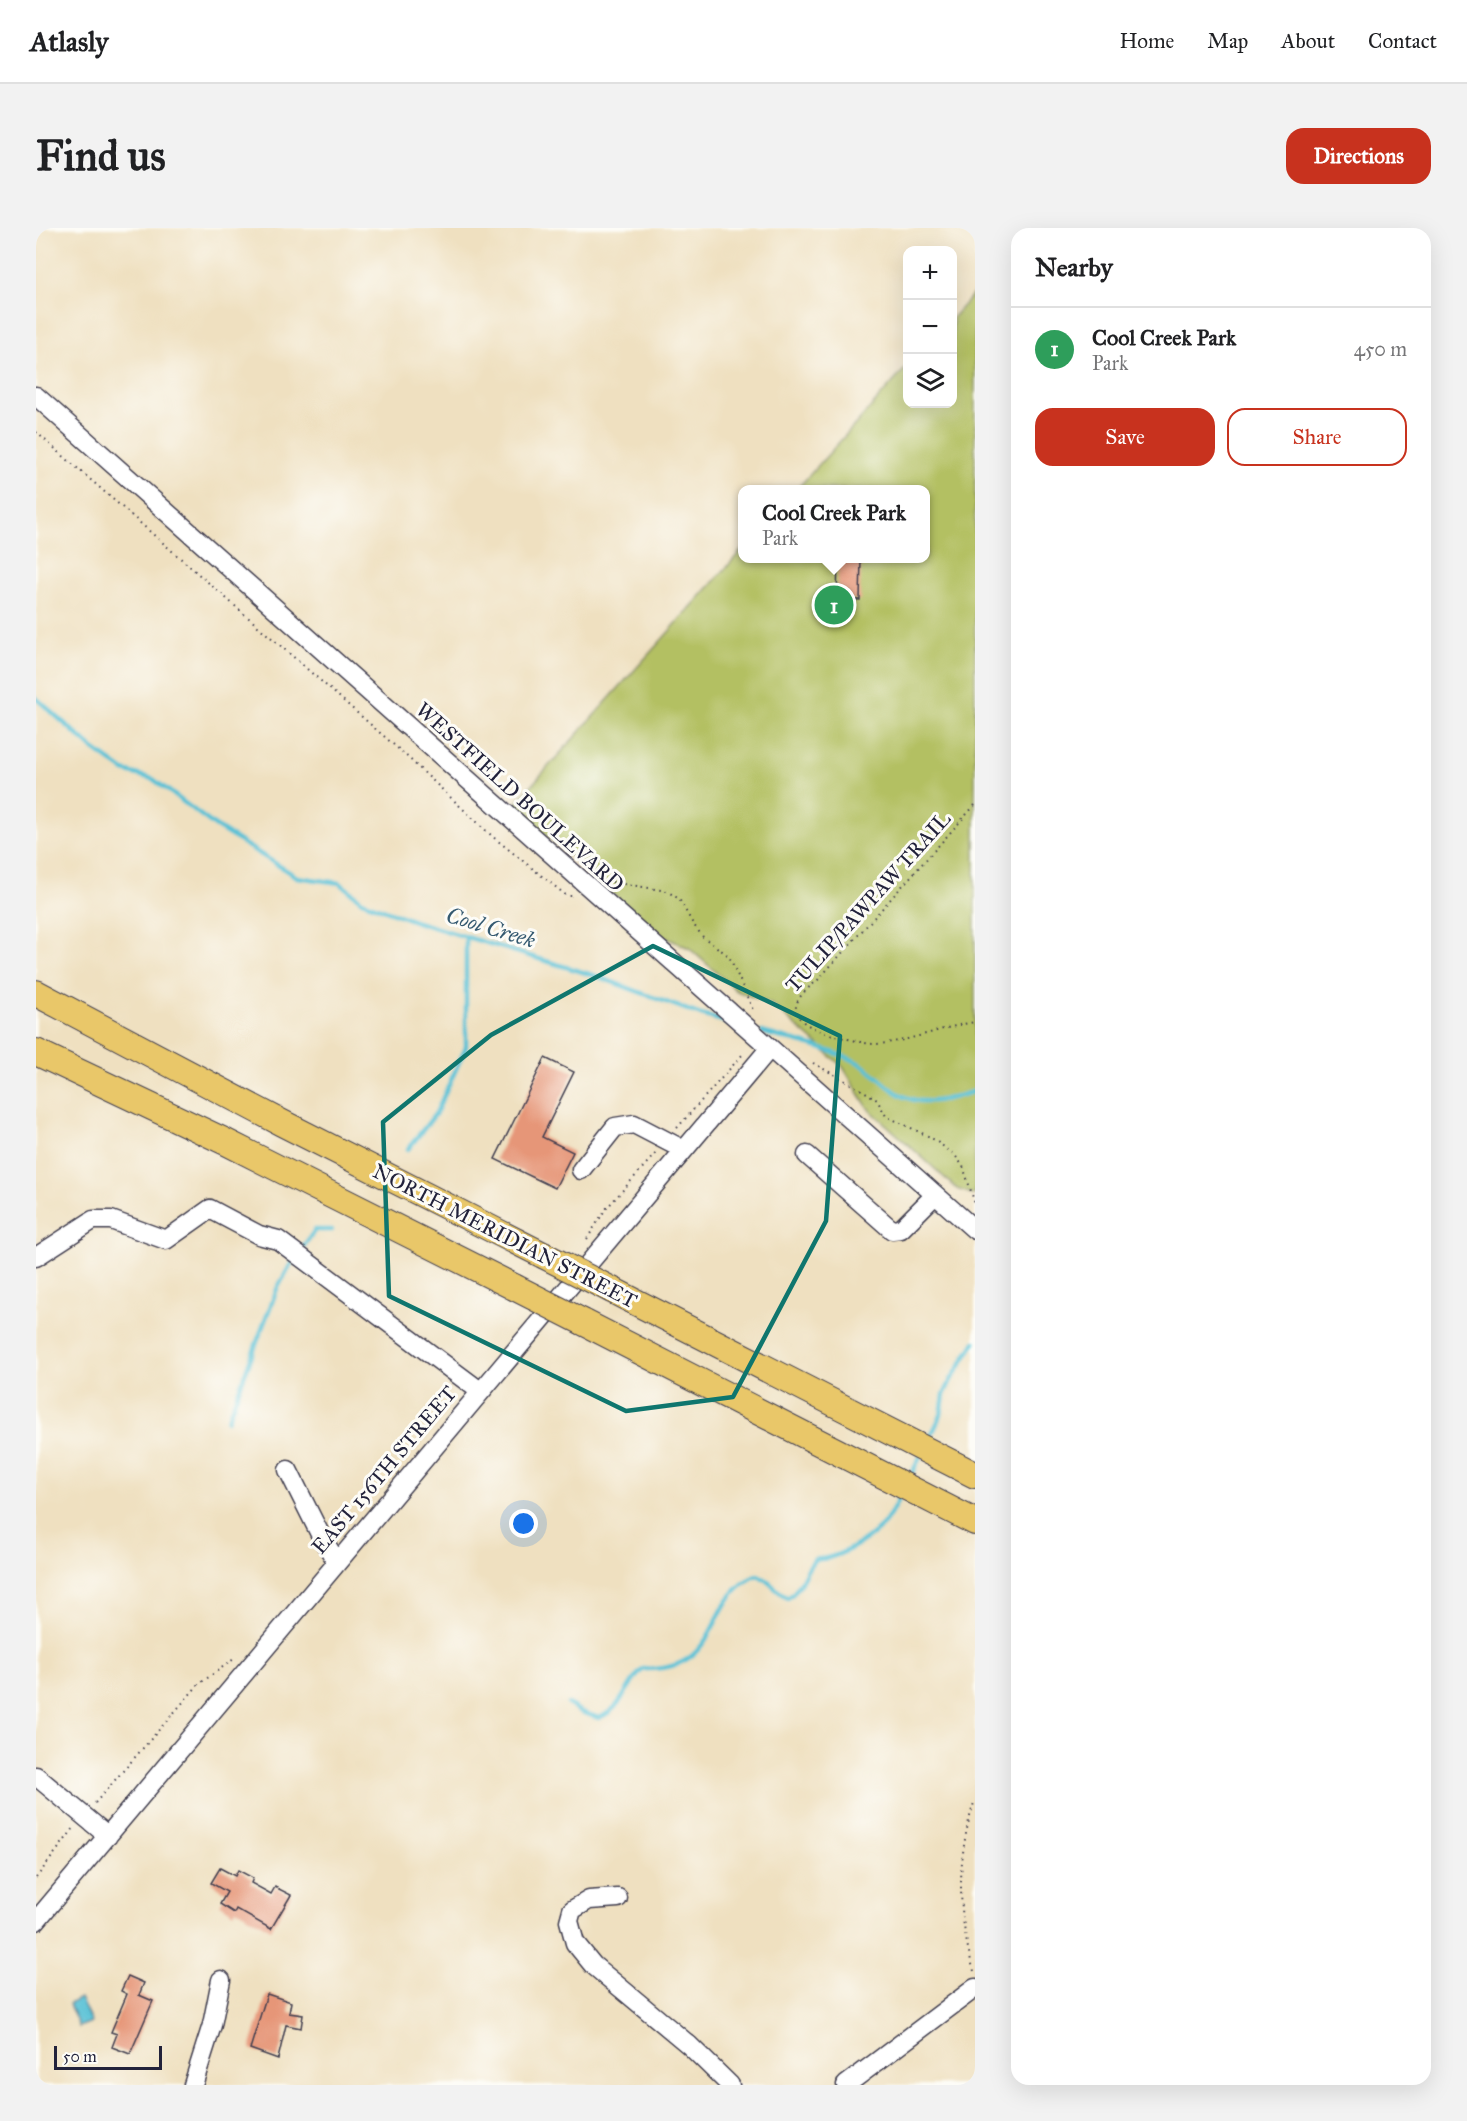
<!DOCTYPE html>
<meta charset="utf-8">
<style>
:root{--surface:#fff;--page:#f2f2f2;--text:#202124;--muted:#757577;--line:#e0e0e0;--accent:#c8321e}
body{margin:0;font-family:"IM FELL Great Primer",serif;background:var(--page);color:var(--text)}
.controls{position:absolute;right:18px;top:18px;display:grid;overflow:hidden;border-radius:12px;box-shadow:0 6px 24px #0002}
.controls button{width:54px;height:54px;display:grid;place-items:center;padding:0;border:0;border-bottom:2px solid var(--line);background:var(--surface);color:var(--text);font:30px sans-serif}
.scale{position:absolute;left:18px;bottom:15px;width:108px;box-sizing:border-box;padding-left:6px;border:3px solid #22223b;border-top:0;font-size:16px;line-height:21px;white-space:nowrap;color:#22223b;-webkit-text-stroke:4px #fdfcf7;paint-order:stroke}
.you{position:absolute;left:488px;top:1296px;width:21px;height:21px;margin:-15px;border:4px solid #fff;border-radius:50%;background:#1a73e8;box-shadow:0 0 0 9px #1a73e833}
.badge{display:grid;place-items:center;width:39px;height:39px;border-radius:50%;background:var(--accent);color:#fff;font-size:20px;font-weight:700}
.pin{position:absolute;translate:-50% -50%;border:3px solid #fff;box-shadow:0 2px 6px #0006}
.popup{position:absolute;left:702px;top:257px;width:192px;height:78px;box-sizing:border-box;display:grid;place-content:center;border-radius:12px;background:var(--surface);filter:drop-shadow(0 2px 4px #0005);font-size:20px;white-space:nowrap;color:var(--muted)}
.popup b{font-size:22px;color:var(--text)}
.popup::after{content:'';position:absolute;left:50%;top:100%;margin-left:-12px;border:12px solid transparent;border-top-color:var(--surface)}
.list{margin:0;padding:0;list-style:none}
h2{display:flex;justify-content:space-between;align-items:center;height:78px;margin:0;padding:0 24px;font-size:26px}
h2 small{font-size:20px;font-weight:400;color:var(--muted)}
.list li{display:grid;grid-template-columns:39px 1fr auto;gap:18px;align-items:center;box-sizing:border-box;height:84px;padding:0 24px;border-top:2px solid var(--line)}
.list b{display:block;font-size:22px;white-space:nowrap}
.list p{margin:0;font-size:20px;white-space:nowrap;color:var(--muted)}
.list em{font-size:20px;font-style:normal;color:var(--muted)}
.actions{display:flex;gap:12px;padding:18px 24px}
.actions a{flex:1;padding:14px 0;border:2px solid var(--accent);border-radius:18px;text-align:center;font-size:21px;color:var(--accent)}
.actions .main{background:var(--accent);color:#fff}
.icon{flex:none;width:33px;height:33px;fill:none;stroke:currentColor;stroke-width:2;stroke-linecap:round;stroke-linejoin:round}
.map{position:relative;flex:none;width:939px;height:1857px;overflow:hidden;border-radius:18px}
header{display:flex;align-items:center;gap:36px;box-sizing:border-box;height:84px;padding:0 30px;background:var(--surface);border-bottom:2px solid var(--line)}
header strong{font-size:28px}
nav{display:flex;gap:33px;margin-inline-start:auto;font-size:21px}
.intro{display:flex;align-items:center;justify-content:space-between;box-sizing:border-box;height:144px;padding:0 36px}
h1{margin:0;font-size:42px}
.button{padding:15px 27px;border-radius:18px;background:var(--accent);color:#fff;font-size:21px;font-weight:700}
main{display:flex;gap:36px;padding:0 36px}
aside{flex:1;background:var(--surface);border-radius:18px;box-shadow:0 6px 24px #0002}
.map>svg:first-child{display:block}
</style>
<header>
<strong>Atlasly</strong>
<nav><a>Home</a><a>Map</a><a>About</a><a>Contact</a></nav>
</header>
<div class="intro"><h1>Find us</h1><a class="button">Directions</a></div>
<main>
<div class="map">
<svg width="939" height="1857" viewBox="0 0 939 1857">
<rect width="100%" height="100%" fill="#fdfcf7"/>
<filter id="ink" filterUnits="userSpaceOnUse"><feTurbulence type="fractalNoise" baseFrequency=".0167" numOctaves="2"/><feDisplacementMap in="SourceGraphic" scale="12" xChannelSelector="R" yChannelSelector="G"/><feConvolveMatrix kernelMatrix="1 2 1 2 8 2 1 2 1" color-interpolation-filters="sRGB"/></filter>
<filter id="wash" filterUnits="userSpaceOnUse"><feTurbulence type="fractalNoise" baseFrequency=".008" numOctaves="4" result="noise"/><feDisplacementMap in="SourceGraphic" scale="24" xChannelSelector="R" yChannelSelector="G"/><feGaussianBlur stdDeviation="1.35" result="paint"/><feColorMatrix in="noise" values="0 0 0 0 0 0 0 0 0 0 0 0 0 0 0 0 0 1.4 0 .05"/><feComposite in="paint" operator="in"/></filter>
<g filter="url(#wash)">
<rect width="100%" height="100%" fill="#efe0c0"/>
<path fill="#b3c062" stroke="#6a714e" stroke-width="1.5" d="M939,64v903l-18,-6 -89,-81 -25,-41 -72,-63 -34,-13 -48,-43 -29,-13 -147,-129 229,-256v8h184v-68l-129,-1 110,-122 1,37h44l1,-87z"/>
<path fill="#59c1d6" stroke="#3e7288" stroke-width="1.5" d="M44,1770l11,24 -12,5 -10,-23z"/>
<g fill="none" stroke-linecap="round" stroke-linejoin="round">
<path stroke="#59c1d6" stroke-width="4.5" d="M0,470l56,50 32,23 29,8 62,47 82,51 43,6 22,18 55,21 179,54 105,39 33,9
M726,804c26,8 70,17 93,29 17,8 29,24 44,33 24,14 52,5 76,-3
M372,921l28,-36 30,-66v-111
M267,1019l12,-17h17
M191,1193l50,-132 16,-29
M892,1214l13,-27 3,-20 7,-15 24,-38
M873,1251l11,-22
M532,1476l13,8 18,6c26,-12 25,-31 44,-49 82,3 60,-72 115,-94 12,6 18,16 30,23 14,-10 15,-26 27,-39 20,2 51,-18 66,-32 9,-9 14,-22 20,-33"/>
</g>
<g id="blocks">
<path fill="#e69678" d="M802,330h23l-1,42 -23,-1z
M509,830l29,14 -32,65 31,15 -18,36 -60,-29z
M184,1640l15,8 3,-6 15,8 -2,5 20,11 4,-7 16,8 -20,34 -35,-20 -2,4 -14,-9 7,-12 -16,-9z
M92,1748l16,7 -5,12 14,6 -23,53 -18,-7 5,-13 -6,-2 16,-38 -6,-3z
M231,1766l24,8 -2,11 14,2 -2,13 -15,-3 -8,34 -28,-10z"/>
</g>
</g>
<g filter="url(#ink)">
<use href="#blocks" fill-opacity="0" stroke="#413e4f" stroke-width="1.5"/>
<g fill="none" stroke-linecap="round" stroke-linejoin="round">
<defs>
<path id="minor" d="M0,168l939,834
M771,927l85,75 9,-1 34,-34
M545,942l34,-43 19,-3 50,26
M0,1029l57,-37h18l55,20 44,-31 49,26 19,5 202,151
M252,1242l34,68 15,24
M0,1548l72,60
M582,1670l-29,2 -17,10 -3,11 6,22 18,22 96,80 41,40
M0,1693l733,-872
M157,1857l19,-60 9,-45
M810,1857l129,-97"/>
<path id="highway" d="M0,765l246,130 261,132
M0,824l190,90 288,145
M576,1062l363,185
M547,1094l392,200"/>
</defs>
<use href="#minor" stroke="#413e4f" stroke-width="21"/>
<use href="#highway" stroke="#413e4f" stroke-width="28"/>
<path stroke="#413e4f" stroke-width="2" stroke-dasharray="1.5 4.5" stroke-linecap="butt" d="M0,204l366,320 91,85 74,59h8
M939,577l-158,176c-48,35 -4,50 31,58 10,2 17,5 28,5 34,-2 65,-17 99,-22
M570,653l61,10 12,8 14,25 10,13 26,19 24,54
M777,835l54,30 10,7 9,16 44,21 24,17 9,12 12,38
M641,900l66,-74
M551,1011l18,-29 51,-57
M59,1575l104,-119 35,-25
M0,1650l38,-50
M938,1743c-17,-56 -18,-115 1,-171"/>
<use href="#minor" stroke="#fff" stroke-width="18"/>
<use href="#highway" stroke="#e9c769" stroke-width="26"/>
<defs>
<path id="highway-bridge" d="M507,1027l69,35
M478,1059l69,35"/>
</defs>
<use href="#highway-bridge" stroke="#413e4f" stroke-width="28" stroke-linecap="butt"/>
<use href="#highway-bridge" stroke="#e9c769" stroke-width="26"/>
</g>
</g>
<path fill="none" stroke="#0f766e" stroke-width="4.5" stroke-linejoin="round" d="M617,718l187,90 -14,185 -93,176 -107,14 -237,-115 -6,-174 108,-87z"/>
<g text-anchor="middle" stroke-width="6" stroke-linejoin="round" paint-order="stroke">
<g font-size="21" fill="#22223b" stroke="#fdfcf7">
<text transform="translate(484 569) rotate(42)" y="7">WESTFIELD BOULEVARD</text>
<text transform="translate(832 674) rotate(-48)" y="7">TULIP/PAWPAW TRAIL</text>
<text transform="translate(469 1008) rotate(27)" y="7">NORTH MERIDIAN STREET</text>
<text transform="translate(348 1242) rotate(-50)" y="7">EAST 156TH STREET</text>
</g>
<g font-size="22" font-style="italic" fill="#355a71" stroke="#fdfcf7">
<text transform="translate(455 699) rotate(17)" y="8">Cool Creek</text>
</g>
</g>
</svg>
<div class="controls">
<button>+</button>
<button>−</button>
<button><svg class="icon" aria-label="layers" viewBox="0 0 24 24"><path d="M12 4l9 5-9 5-9-5zM3 14l9 5 9-5"/></svg></button>
</div>
<div class="scale">50 m</div>
<div class="you"></div>
<div class="pin badge" style="left:798px;top:377px;background:#2e9e5b">1</div>
<div class="popup"><b>Cool Creek Park</b>Park</div>
</div>
<aside>
<h2>Nearby<small></small></h2>
<ul class="list">
<li><span class="badge" style="background:#2e9e5b">1</span><div><b>Cool Creek Park</b><p>Park</p></div><em>450 m</em></li>
</ul>
<div class="actions"><a class="main">Save</a><a>Share</a></div>
</aside>
</main>
